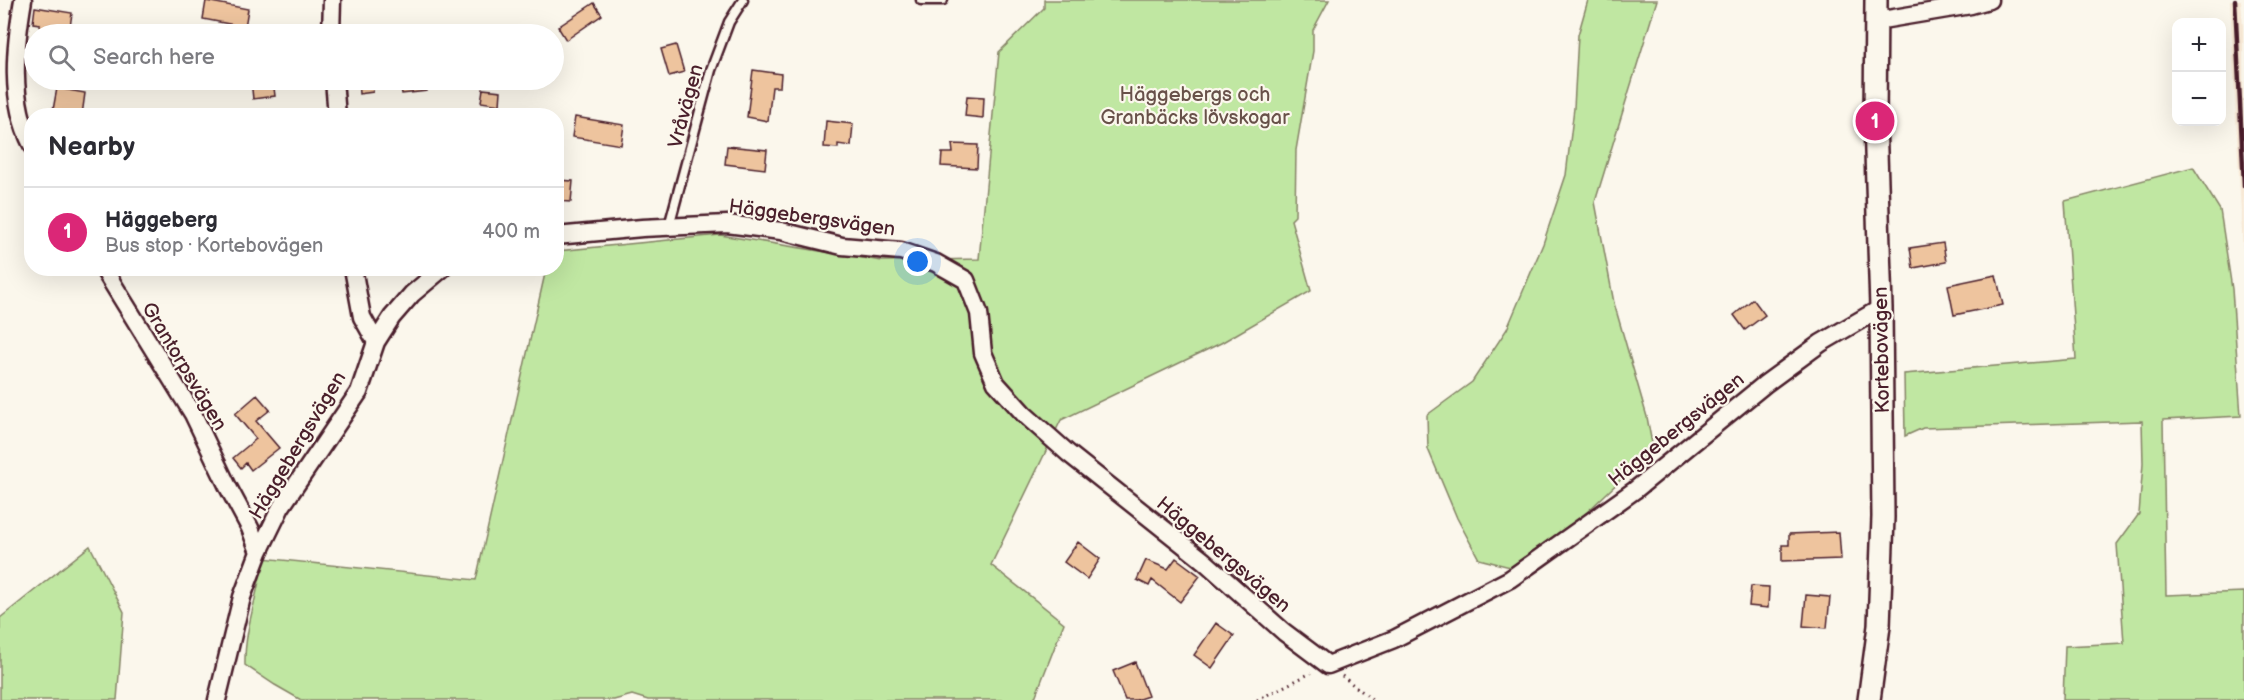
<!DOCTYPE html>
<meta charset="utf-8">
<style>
:root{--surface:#fff;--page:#f7f7f7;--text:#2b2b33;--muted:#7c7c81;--line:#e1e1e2;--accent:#db2777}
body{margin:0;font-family:"Balsamiq Sans",sans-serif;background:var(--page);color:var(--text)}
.controls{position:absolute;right:18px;top:18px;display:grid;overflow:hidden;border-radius:12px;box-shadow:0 6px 24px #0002}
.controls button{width:54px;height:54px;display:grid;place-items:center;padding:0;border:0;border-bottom:2px solid var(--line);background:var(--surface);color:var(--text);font:30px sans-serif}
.you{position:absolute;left:918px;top:262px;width:21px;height:21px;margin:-15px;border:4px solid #fff;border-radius:50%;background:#1a73e8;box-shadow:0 0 0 9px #1a73e833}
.badge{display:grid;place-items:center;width:39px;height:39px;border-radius:50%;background:var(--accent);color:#fff;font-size:20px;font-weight:700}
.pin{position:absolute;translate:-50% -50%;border:3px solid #fff;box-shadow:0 2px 6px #0006}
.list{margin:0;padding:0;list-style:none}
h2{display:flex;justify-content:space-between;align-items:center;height:78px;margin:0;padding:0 24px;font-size:26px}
h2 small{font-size:20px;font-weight:400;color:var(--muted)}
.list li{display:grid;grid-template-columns:39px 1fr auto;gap:18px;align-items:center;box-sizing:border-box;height:90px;padding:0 24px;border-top:2px solid var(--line)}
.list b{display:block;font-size:22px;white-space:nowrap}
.list p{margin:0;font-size:20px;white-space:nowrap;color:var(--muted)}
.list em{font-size:20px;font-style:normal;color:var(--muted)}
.icon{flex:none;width:33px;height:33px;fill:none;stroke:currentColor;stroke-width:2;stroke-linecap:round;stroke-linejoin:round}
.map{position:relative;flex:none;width:2244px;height:700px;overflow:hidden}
.search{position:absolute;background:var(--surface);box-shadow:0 6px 24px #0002;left:24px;top:24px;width:540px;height:66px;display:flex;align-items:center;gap:15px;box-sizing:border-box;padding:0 21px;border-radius:33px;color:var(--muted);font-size:22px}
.panel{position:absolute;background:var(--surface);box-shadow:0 6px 24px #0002;left:24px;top:108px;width:540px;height:168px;border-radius:24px}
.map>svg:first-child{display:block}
</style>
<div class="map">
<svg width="2244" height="700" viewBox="0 0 2244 700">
<rect width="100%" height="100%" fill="#fbf7ec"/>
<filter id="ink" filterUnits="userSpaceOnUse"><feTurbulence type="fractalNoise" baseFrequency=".0167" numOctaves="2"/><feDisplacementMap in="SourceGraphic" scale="12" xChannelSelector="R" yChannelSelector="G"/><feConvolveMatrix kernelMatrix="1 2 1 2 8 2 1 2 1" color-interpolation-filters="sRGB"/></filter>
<g filter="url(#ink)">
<path fill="#f7e8d5" d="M2230,0h11l2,28 1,243z"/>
<path fill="#c0e7a2" stroke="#858366" stroke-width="1.5" d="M1044,0h285l-16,30v21l-17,99 -1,66 -4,4 20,71 -90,52 -160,77 -70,145 73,58 -30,77h-386l-16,-5 -18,5h-313l-26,-15 -30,-20c-1,-37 14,-71 18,-107l213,22 70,-311 10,-1 1,-17 163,-16 162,26 97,-2 20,-207 45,-44z
M1588,0h69l-62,202 19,101 33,114 6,32 -70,67 -73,51 -31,-8 -22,-41 -29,-69 -1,-34 45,-33 35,-53 36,-85 23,-69 8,-67 4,-73z
M2193,167l27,43 12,79 9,127 -78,4 3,175 78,-3v108h-181l2,-54 59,-3 -7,-99 22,-30 4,-50 -1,-43 -219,7 -18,8 -1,-62 172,-15 -11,-158z
M90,546l34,66 -7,88h-117v-82z"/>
<path fill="#eec49e" stroke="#4a1f2b" stroke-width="1.5" d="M206,1l42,8 -3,18 -42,-8z
M594,3l8,12 -36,25 -8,-13z
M35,7l37,6 -3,21 -29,-3v-7l-7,-1z
M676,45l8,27 -15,4 -8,-27z
M753,70l28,4 -1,13h-8l-4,34 -21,-4z
M251,80h22l2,16 -22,3z
M358,80h14l1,12 -14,2z
M400,80h26l1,11 -25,3z
M57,88l28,5 -3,22 -29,-5z
M483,89l18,2 -1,14 -19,-3z
M967,96l17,1 -1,21 -18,-2z
M575,117l49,8 -3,20 -49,-8z
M826,121l27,3 -2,22 -13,-2v4l-14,-1z
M952,144l26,1 -1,23 -36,-2 1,-13h11z
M727,146l40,4 -2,19 -40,-5z
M556,180l17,1 -2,21 -15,-1z
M1943,243l3,19 -33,6 -3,-20z
M1996,275l7,30 -49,10 -6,-30z
M1753,299l12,16 -20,15 -11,-15z
M257,395l13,15 -14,11 23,27 -28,22 -5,-7 -5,5 -8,-10 23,-19 -21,-25z
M1839,532l2,27 -59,2v-16h7v-11z
M1078,542l22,17 -13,20 -23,-17z
M1176,558l24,18 -20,26 -28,-22 -3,6 -12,-6 9,-20 22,9z
M1751,586l18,1 -1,21 -19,-2z
M1806,595l24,2 -3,31 -24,-2z
M1216,623l18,13 -22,32 -18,-13z
M1135,662l13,34 -12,4h-11l-12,-29z"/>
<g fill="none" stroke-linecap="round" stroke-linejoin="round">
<defs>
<path id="service" d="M921,0h22
M669,226l42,-156 18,-48 14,-22"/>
<path id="minor" d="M23,0c-8,47 -14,101 9,145
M1876,21l95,-16 18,-5
M331,34l1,-34
M334,80l3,36
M556,236l86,-8 85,-4 54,7 61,15 59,5 35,12 30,17 13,33 4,40 13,30 28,31 44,39 136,108 80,71 44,33 66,-26 116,-60 125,-89 130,-106 56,-41 60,-35
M103,268l90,146 35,73 22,41 9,24
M353,268l9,49 14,25
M217,700l25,-103 17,-45 22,-45 78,-115 17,-50 16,-25 20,-23 31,-26"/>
<path id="tertiary" d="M1869,700l10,-74 4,-109 -2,-209 -6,-187 1,-121"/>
</defs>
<use href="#service" stroke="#4a1f2b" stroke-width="13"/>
<use href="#minor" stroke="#4a1f2b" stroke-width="21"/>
<use href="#tertiary" stroke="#4a1f2b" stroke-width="26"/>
<path stroke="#4a1f2b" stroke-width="3" stroke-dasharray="1.5 4.5" stroke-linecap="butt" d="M1342,676l31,24
M1257,700l54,-27"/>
<use href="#service" stroke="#fbf7ec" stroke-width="8"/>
<use href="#minor" stroke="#fbf7ec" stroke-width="16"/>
<use href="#tertiary" stroke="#fbf7ec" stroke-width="21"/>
<path stroke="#4a1f2b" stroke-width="4.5" d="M2235,0l9,186"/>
</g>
</g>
<g text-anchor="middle" stroke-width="4.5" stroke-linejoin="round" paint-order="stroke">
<g font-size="20" fill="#685149" stroke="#fbf7ec">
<text x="1195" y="101">Häggebergs och<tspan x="1195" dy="23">Granbäcks lövskogar</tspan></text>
</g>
<g font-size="20" fill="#4a1f2b" stroke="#fbf7ec">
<text transform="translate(685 106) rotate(-75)" y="7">Vråvägen</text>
<text transform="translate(812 217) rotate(8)" y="7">Häggebergsvägen</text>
<text transform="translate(1881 350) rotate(-91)" y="7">Kortebovägen</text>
<text transform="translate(185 366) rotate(59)" y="7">Grantorpsvägen</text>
<text transform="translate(1676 429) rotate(-39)" y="7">Häggebergsvägen</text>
<text transform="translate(297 445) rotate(-59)" y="7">Häggebergsvägen</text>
<text transform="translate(1224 554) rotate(40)" y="7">Häggebergsvägen</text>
</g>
</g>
</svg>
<div class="controls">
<button>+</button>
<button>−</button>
</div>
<div class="you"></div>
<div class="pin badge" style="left:1875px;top:121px">1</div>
<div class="search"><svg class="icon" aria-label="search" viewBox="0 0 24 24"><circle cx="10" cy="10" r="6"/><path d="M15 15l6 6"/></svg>Search here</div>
<section class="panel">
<h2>Nearby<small></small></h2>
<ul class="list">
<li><span class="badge">1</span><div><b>Häggeberg</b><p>Bus stop · Kortebovägen</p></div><em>400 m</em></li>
</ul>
</section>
</div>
